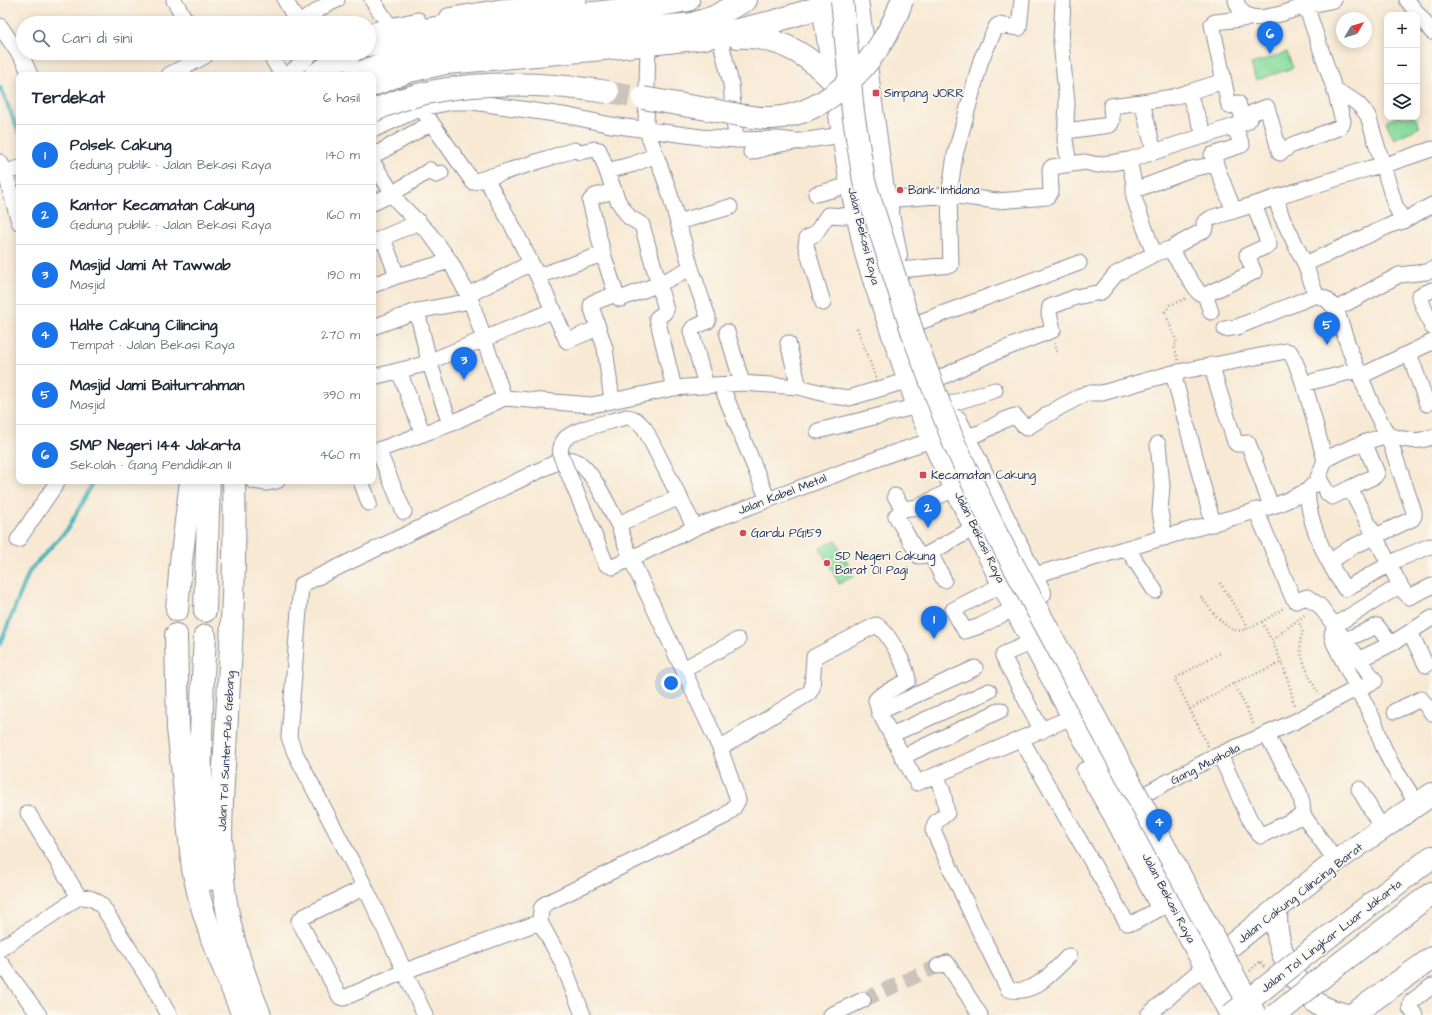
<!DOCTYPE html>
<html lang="id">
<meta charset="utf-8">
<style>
:root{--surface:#fff;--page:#f6f6f7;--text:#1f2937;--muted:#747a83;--line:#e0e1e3;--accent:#1a73e8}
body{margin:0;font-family:"Architects Daughter",sans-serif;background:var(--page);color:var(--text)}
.controls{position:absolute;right:12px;top:12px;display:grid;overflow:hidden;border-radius:8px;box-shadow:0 2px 10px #0003}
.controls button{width:36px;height:36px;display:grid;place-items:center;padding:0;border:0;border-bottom:1px solid var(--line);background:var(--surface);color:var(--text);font:20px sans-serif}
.compass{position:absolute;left:1336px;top:12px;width:36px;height:36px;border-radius:50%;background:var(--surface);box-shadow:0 2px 10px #0003;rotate:52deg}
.you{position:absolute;left:671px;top:683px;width:14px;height:14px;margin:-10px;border:3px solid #fff;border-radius:50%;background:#1a73e8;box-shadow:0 0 0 6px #1a73e833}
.badge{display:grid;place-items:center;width:26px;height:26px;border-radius:50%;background:var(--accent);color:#fff;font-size:13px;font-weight:700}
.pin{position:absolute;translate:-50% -33px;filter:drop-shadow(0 1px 2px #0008)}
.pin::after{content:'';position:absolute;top:21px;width:14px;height:12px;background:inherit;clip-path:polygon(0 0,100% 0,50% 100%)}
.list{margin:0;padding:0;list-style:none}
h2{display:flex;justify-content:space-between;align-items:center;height:52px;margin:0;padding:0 16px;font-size:17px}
h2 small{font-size:13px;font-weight:400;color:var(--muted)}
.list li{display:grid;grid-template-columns:26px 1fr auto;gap:12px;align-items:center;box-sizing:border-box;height:60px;padding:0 16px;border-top:1px solid var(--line)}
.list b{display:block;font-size:15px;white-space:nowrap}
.list p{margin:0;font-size:13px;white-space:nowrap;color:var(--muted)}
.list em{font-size:13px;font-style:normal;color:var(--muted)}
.icon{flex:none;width:22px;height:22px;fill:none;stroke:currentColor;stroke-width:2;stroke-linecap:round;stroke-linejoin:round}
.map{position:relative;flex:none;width:1432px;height:1015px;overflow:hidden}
.search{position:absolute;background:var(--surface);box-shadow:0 2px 10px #0003;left:16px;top:16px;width:360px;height:44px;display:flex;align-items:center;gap:10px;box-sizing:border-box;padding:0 14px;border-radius:22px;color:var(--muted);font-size:15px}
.panel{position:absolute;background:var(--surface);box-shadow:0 2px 10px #0003;left:16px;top:72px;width:360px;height:412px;border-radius:8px}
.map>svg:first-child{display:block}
</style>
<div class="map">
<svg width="1432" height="1015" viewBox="0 0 1432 1015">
<rect width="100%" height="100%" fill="#fbf7ec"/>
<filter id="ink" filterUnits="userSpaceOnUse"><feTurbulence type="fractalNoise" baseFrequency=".025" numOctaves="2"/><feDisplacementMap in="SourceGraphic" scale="8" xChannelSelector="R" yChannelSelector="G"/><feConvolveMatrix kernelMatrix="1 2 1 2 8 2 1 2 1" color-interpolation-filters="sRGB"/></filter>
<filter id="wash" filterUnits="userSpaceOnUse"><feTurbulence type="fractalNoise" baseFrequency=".012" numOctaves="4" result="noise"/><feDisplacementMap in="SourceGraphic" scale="16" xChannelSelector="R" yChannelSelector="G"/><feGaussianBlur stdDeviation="0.9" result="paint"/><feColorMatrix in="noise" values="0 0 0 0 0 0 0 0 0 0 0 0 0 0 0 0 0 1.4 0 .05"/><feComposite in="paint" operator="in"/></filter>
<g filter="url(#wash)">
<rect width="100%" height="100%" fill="#f8e9d4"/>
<path fill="#89dd9e" stroke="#52867e" d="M1287,52l6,16 -37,12 -5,-16z
M1396,117h19l5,10 -26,12 -8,-17z
M836,540l18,36 -15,8 -19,-36z"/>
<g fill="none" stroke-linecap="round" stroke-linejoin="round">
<path stroke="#43b3bd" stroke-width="4" d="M0,87l19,45
M0,644l30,-74 37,-40 27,-49"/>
</g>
</g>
<g filter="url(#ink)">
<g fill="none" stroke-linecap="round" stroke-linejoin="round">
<path stroke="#ccc4bc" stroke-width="15" stroke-dasharray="15 8" stroke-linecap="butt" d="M863,1000l75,-34"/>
<path stroke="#ccc4bc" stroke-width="22" stroke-dasharray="22 11" stroke-linecap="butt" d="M608,92l35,6"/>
<defs>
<path id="minor" d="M174,0l13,23
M285,0l13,23
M1063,0l-2,42 6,61 -2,37 4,24
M1236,0c8,32 48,12 70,6
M1407,0l25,32
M448,16l53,-9 78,-7
M299,23l27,-18 11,-5
M0,26l24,35 6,14
M390,26l28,-6
M369,31l21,-5 -18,-26
M720,38l11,46 5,56
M648,45l-2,83 22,60 23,80 17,49v4l-15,7 -2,3 15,55
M269,53l13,22
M169,75l36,-19 -2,-3
M288,75l24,-22
M1335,91c15,7 24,11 33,25l27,89 8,16
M1188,92l17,44
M1142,102l31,-5 51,-16
M1244,123l-6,-20 -9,3 -17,-82 3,-2 35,-4
M373,130l48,-22 -5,-8
M1066,131l44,-6 2,-4 -1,-15 31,-4 12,50
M751,152l29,-8 62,-9
M373,156l58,-33
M1129,160l5,23v15l20,56
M0,162l5,9 14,51
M373,163l26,40 31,31 20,27 21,40 33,97
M607,171l27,-7 22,-9
M0,174l19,-6
M486,179l26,46 27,54 28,62 31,-13
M1135,190l56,-21 25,-5
M816,194l35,-9
M1276,197l5,18 24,49 11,31 10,4 10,10 14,42 23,56 15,29 26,76v4l-2,3 -62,29 -20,14
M885,200l64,-5 48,6 50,-4 4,-5 -1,-23 2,-2 33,-5 12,3 32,-5 115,-37 4,-2 4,-8 15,-6 13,46 12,-8 46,-17 4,-3 1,-4 -8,-30 -29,-85 28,-6
M373,203l19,-9 38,-24 6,5 5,-2
M1234,211l-22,-56 30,-10 -8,-19
M678,222l52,-15
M383,238l14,38
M373,242l46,-20
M1170,249l29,44 6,2 6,17
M603,254l-13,-53 5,-5 19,-5
M1305,264l88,-40 10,-3 29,-16
M900,270l51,-5 -2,-70 6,-40 26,-95 15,-33 2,-2 21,3 3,-28
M538,276l65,-22 13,40 4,5 39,-15 32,-16
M373,285l24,-9 53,-15
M1432,290l-13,6 13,31
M468,295l63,-32
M1205,295l49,-23 -7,-17 22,-10 -15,-41
M823,303l-17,-57 1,-8 8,-4 13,-19 18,1 11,-2
M1336,309l63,-34 27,-3 6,-3
M417,311l12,50 21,63
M920,322l159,-59
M373,327l44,-16 54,-10
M1225,329l12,-2 79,-32
M727,332l15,51
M788,343l11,44
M1409,353l18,51
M1211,365l24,77 2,2 11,-1 23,63
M399,371l24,63
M1173,373l40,151
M1361,376l71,-34
M373,377l48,-12 133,-55
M940,378l48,-23 65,-25 -4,-17 1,-6 26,-10 25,-5 15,-18 38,-20 16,-5 34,-19 2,-3 -2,-4 7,-5 159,-50 15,-3 47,-16
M1303,384l55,-14
M721,385l47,115
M674,388l-17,-70 7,-5 2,-3 -24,-85 -13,-8 -11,-16 -19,-51 -4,-1 -15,3 -6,-2 -101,32 -52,-74 32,-6h20l96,14 42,9 90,12 35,3 42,-1 25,3
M612,401l-7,-53 -14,-42 1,-3 24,-9
M950,404l45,-14
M645,429l50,99
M818,431l100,-25
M1158,444l4,42 -2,26 5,26
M378,450l26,62
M373,452l77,-28 54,-26 88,7 82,-17 68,-5 57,4 34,9 16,2 60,-18
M1318,477l10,17 4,3 18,-9 52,101
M253,481l14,2 10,-2
M361,481l8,22
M955,488l-37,19 -15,2 -7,7 23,40 7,-1 57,-32
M1350,488l25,-12 2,-3 -12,-29
M1307,491c2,35 19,69 38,98l54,-30 31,-13
M895,496l8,13
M585,513l21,51 7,3 88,-42 189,-71 42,-14 30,-6c18,6 35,-14 53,-18l11,12 34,-21 27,-14h15l71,-20 113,-22 4,1c17,30 25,75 35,108
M18,540l40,-59
M1127,548l28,43
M930,553l14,27
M1031,576l248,-72 28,-13 10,-10 8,-21c9,-6 55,-25 64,-24 19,3 24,8 43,1
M1003,584l-50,26 12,21 15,-5 35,-18
M1410,632l16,33
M1345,640l32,-14 14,18
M1032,642l-28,12 -1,2 39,75
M1358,660l33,-16 41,-26
M683,669l55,-29
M1395,711l26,-12 11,14
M879,712l96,-44
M1266,734l33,58 3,10 1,13 33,46
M891,735l98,-44
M1021,739l106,184 8,-1 24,-13
M720,748l89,-55 3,-5 2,-31 62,-32c12,6 31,42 32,55l-28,16 -4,4 3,12 38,71 155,-66
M1220,755l29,63 10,16 2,2 3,-2 39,-19
M902,757l99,-47
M1084,770l27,46 48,93 8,-4
M936,775l7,17 4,21 -11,9 -3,8 42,92 33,67c25,8 45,-18 61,-33
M1359,789l24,41
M1145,794l69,-37 82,-36 50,-27 29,-13 -55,-75 -13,-9 -11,4 -4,-5 -36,-86
M1418,805l-26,-40 -10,-21 -7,-21 -41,-80 -2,-8 3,-10 61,-37 6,1 7,8 23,-11
M28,813l51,84
M365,887l-62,30 -4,4 41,76 4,1 61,-27 135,-49
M0,949l79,-52c11,0 16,2 23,9l49,77 18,32
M0,962l39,53
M938,966l9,-3 2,3 31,49
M425,1015l-60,-128 -71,-136 -5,-14 12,-152 256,-123c6,-1 10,-3 16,-2 18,5 36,48 45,64
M583,1015l-20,-51 -23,-42 1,-13 4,-5 180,-88 8,-7 5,-9 -18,-52 -89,-189 -13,-35 62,-27
M831,1015l32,-15
M1148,1015l57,-49
M1415,1015l-5,-7 1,-6 21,-16"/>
<path id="highway" d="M822,0l29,185 15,69 9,29 43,123 26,59 71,143 216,407
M857,0l25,183 14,72
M689,25l25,-8 32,-17
M737,37c40,-2 71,17 97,45
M369,45c43,-16 89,-21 134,-25 62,-5 124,-8 185,-20
M315,75l36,-22
M355,75l46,-19 48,-9 255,-24
M373,85l36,-14 37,-8 157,-14 101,-11 72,-17 60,-19
M956,421l84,172
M234,481c2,78 -2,157 -7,235 -3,62 -11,125 -1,187 6,39 19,76 34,112
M177,610l4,-48 10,-81
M205,611l4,-130
M176,635l2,93 15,141 7,31 12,39 31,76
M205,636c-4,80 -9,164 5,243
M1276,909c-1,31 8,56 28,80 5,5 9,12 15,16 9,5 18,8 29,10
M1314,948l118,-91
M1208,964l128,-103 96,-67
M1330,971l102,-78
M1352,1015l80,-57"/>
</defs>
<use href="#minor" stroke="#8a8c99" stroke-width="17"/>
<use href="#highway" stroke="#8a8c99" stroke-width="24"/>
<path stroke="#8a8c99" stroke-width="2.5" stroke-dasharray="1 3" stroke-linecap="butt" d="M857,328l19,50
M1055,343l2,10
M1178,360l-4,-14 3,-3 -12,-31 5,-7 18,-7
M1220,583l28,44
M1201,597c7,9 21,29 33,33 12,4 41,-16 51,-23
M1298,620l5,13c-10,13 8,48 16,62
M1262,622c14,26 28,55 32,85
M1272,640l35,-27
M1234,683l20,42
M1190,709l44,-26 47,-20
M1208,746l-32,-65v-3l45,-26
M1250,971l10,-10 4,6"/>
<use href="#minor" stroke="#fff" stroke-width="15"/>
<use href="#highway" stroke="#fff" stroke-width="22"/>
<defs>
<path id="minor-bridge" d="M585,513l-24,-57c-1,-6 -1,-11 4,-17 10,-11 46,-17 61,-22 10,1 13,5 19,12"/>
<path id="highway-bridge" d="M842,0l11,112 11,69 50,156 40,106 43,92 258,480
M643,98c27,5 54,9 80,14 16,3 32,7 49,6 60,-3 113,-65 130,-118
M373,111c69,-33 161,-30 235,-19
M1231,1015l83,-67
M1276,1015l54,-44"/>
</defs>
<use href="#minor-bridge" stroke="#8a8c99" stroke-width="17" stroke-linecap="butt"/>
<use href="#highway-bridge" stroke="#8a8c99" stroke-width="24" stroke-linecap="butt"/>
<use href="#minor-bridge" stroke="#fff" stroke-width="15"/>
<use href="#highway-bridge" stroke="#fff" stroke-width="22"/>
</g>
</g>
<g fill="#d1495b" stroke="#fbf7ec" stroke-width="1.5">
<rect x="872" y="89" width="8" height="8" rx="2"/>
<circle cx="900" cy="190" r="4"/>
<rect x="919" y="471" width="8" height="8" rx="2"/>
<circle cx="743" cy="533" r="4"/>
<circle cx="827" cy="563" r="4"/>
</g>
<g text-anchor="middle" stroke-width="3.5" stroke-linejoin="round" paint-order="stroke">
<g font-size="12" fill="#1b2f5e" stroke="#fbf7ec" text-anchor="start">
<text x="884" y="97">Simpang JORR</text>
<text x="908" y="194">Bank Intidana</text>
<text x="931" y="479">Kecamatan Cakung</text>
<text x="751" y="537">Gardu PG159</text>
<text x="835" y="560">SD Negeri Cakung<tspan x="835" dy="14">Barat 01 Pagi</tspan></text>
</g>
<g font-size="12" fill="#1b2f5e" stroke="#fbf7ec">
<text transform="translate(864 236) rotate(76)" y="4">Jalan Bekasi Raya</text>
<text transform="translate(782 494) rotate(-21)" y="4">Jalan Kabel Metal</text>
<text transform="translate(980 537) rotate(64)" y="4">Jalan Bekasi Raya</text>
<text transform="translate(226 751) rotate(-87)" y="4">Jalan Tol Sunter–Pulo Gebang</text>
<text transform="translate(1205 764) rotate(-27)" y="4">Gang Musholla</text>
<text transform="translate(1300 893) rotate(-38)" y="4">Jalan Cakung Cilincing Barat</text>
<text transform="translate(1169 898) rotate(62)" y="4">Jalan Bekasi Raya</text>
<text transform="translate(1331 936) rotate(-38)" y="4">Jalan Tol Lingkar Luar Jakarta</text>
</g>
</g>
</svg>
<div class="controls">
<button>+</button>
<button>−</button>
<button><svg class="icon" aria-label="layers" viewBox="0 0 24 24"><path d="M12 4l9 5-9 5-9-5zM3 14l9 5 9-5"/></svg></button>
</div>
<svg class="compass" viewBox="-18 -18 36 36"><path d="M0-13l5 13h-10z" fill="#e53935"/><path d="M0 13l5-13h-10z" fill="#747a83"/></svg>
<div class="you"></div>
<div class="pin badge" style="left:934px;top:639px">1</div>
<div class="pin badge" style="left:928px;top:528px">2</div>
<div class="pin badge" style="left:464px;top:380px">3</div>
<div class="pin badge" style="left:1159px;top:842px">4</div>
<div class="pin badge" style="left:1327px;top:345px">5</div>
<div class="pin badge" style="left:1270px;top:54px">6</div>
<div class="search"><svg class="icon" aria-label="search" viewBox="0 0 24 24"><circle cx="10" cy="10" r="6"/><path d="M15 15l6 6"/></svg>Cari di sini</div>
<section class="panel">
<h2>Terdekat<small>6 hasil</small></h2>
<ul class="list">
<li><span class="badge">1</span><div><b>Polsek Cakung</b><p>Gedung publik · Jalan Bekasi Raya</p></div><em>140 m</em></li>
<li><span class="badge">2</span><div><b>Kantor Kecamatan Cakung</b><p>Gedung publik · Jalan Bekasi Raya</p></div><em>160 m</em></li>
<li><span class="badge">3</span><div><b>Masjid Jami At Tawwab</b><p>Masjid</p></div><em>190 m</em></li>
<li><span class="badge">4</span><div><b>Halte Cakung Cilincing</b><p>Tempat · Jalan Bekasi Raya</p></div><em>270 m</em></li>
<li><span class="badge">5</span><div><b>Masjid Jami Baiturrahman</b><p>Masjid</p></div><em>390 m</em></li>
<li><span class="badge">6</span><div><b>SMP Negeri 144 Jakarta</b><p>Sekolah · Gang Pendidikan II</p></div><em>460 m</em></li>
</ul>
</section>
</div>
